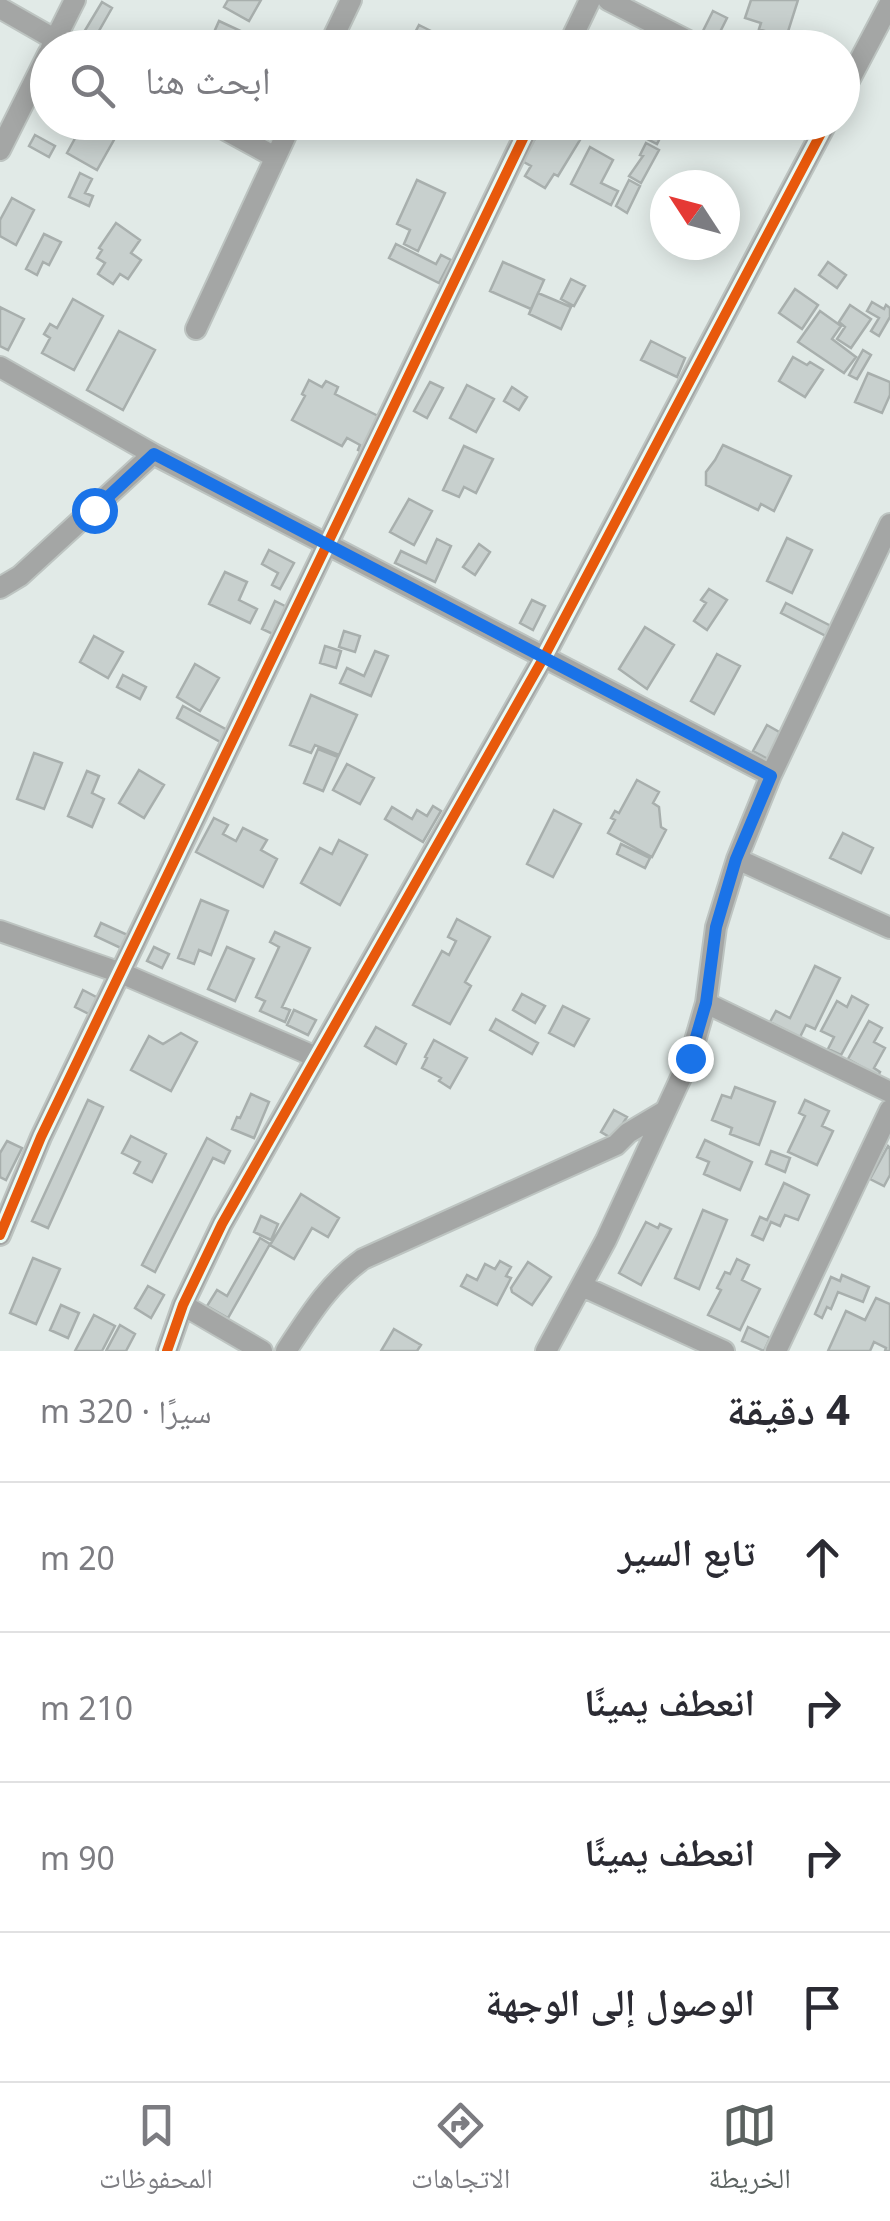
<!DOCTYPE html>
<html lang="ar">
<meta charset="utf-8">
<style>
:root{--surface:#fff;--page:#f2f2f3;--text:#2b2b33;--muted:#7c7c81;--line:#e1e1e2;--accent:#5b6260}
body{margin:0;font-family:"Noto Sans","Noto Naskh Arabic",sans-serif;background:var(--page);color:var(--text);direction:rtl}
.compass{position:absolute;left:650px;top:170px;width:90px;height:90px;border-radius:50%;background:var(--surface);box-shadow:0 5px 25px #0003;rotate:306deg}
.stop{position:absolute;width:30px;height:30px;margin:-22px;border:8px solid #1a73e8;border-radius:50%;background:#fff}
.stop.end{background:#1a73e8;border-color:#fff;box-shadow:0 2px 10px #0008}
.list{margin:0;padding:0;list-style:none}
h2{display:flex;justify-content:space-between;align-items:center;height:130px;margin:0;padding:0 40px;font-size:42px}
h2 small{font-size:32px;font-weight:400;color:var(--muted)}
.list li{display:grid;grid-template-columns:65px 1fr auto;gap:30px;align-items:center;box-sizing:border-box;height:150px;padding:0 40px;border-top:2px solid var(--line)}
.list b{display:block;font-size:38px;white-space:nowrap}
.list em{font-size:32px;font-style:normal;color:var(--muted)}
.icon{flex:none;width:55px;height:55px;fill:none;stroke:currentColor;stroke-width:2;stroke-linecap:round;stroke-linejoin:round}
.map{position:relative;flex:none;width:890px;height:1351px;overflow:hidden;direction:ltr}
.search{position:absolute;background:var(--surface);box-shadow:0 5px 25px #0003;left:30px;right:30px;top:30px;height:110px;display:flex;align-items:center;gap:25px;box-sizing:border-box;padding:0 35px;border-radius:55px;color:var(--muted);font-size:38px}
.sheet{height:730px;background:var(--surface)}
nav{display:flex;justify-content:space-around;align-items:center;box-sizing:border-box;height:140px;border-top:2px solid var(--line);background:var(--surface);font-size:28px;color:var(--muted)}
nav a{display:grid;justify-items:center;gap:5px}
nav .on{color:var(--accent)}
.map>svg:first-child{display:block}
</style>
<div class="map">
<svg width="890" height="1351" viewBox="0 0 890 1351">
<rect width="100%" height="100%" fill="#e1eae7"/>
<path fill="#c8d0ce" stroke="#a8afad" stroke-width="2.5" d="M228,0h33l-12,21 -25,-14z
M751,0h47l-12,38 -27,-9 2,-6 -16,-5z
M102,2l10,6 -20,35 -11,-6z
M713,11l14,7 -14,28 -14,-7z
M219,21l39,18 -4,9h-47z
M419,25l26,13 -5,10h-33z
M84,122h40l-27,48 -30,-17z
M622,122h46l-11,22 -37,-19z
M556,125l24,15 -22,36 -4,-2 -9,14 -20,-12 6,-10 -9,-5 18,-31 9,5z
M35,135l20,11 -6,11 -20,-11z
M646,143l13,7 -18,33 -12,-7 14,-20 -3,-1z
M590,147l23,13 -12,23 17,8 -7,14 -40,-21z
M80,173l12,6 -7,14 8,3 -4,10 -20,-9z
M417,180l28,13 -27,58 -14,-7 6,-14 -13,-6z
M629,180l11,6 -13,27 -11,-7z
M12,198l22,12 -18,35 -16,-9v-16z
M116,223l24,17 -9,13 10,7 -13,19 -8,-5 -7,10 -15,-10 7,-11 -8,-5 5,-8 -3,-2z
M44,234l17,8 -12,23 -6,-3 -6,13 -11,-6z
M396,244l40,20 5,-9 10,5 -12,23 -50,-25z
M503,262l41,18 -13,29 -41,-18z
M828,262l18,13 -9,13 -18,-13z
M571,279l14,7 -11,20 -13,-7z
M795,289l23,16 -16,24 -23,-16z
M538,293l33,14 -10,22 -32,-15z
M73,299l30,17 -29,54 -32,-17 8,-15 -6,-4 6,-10 7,4z
M872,302l12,7 2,-4 4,3v9l-11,19 -8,-5 8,-13 -12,-7z
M850,305l21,14 -20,29 -14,-9 8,-12 -6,-5z
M0,307l24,12 -16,31 -8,-4z
M820,311l21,15 -9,13 24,18 -12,16 -46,-31z
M119,331l36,19 -32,60 -36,-20z
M651,341l34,17 -8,19 -36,-17z
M863,350l8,5 -14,24 -8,-4z
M793,357l14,8 3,-3 13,8 -18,27 -26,-16z
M868,373l22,9v13l-8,18 -27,-11z
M309,380l13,7 4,-6 12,6 -3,7 45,23 -18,35 -4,-2 2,-5 -13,-7 -5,8 -50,-26 13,-24 -3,-2z
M430,382l13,6 -16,30 -13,-7z
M467,385l27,14 -18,33 -26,-14z
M512,387l15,10 -8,13 -15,-9z
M723,445l68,31 -17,35 -13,-7 -3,6 -52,-25v-13l9,-12z
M464,446l29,13 -17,34 -12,-6 -5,10 -16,-7z
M409,499l23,12 -18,34 -24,-13z
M787,538l25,12 -20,43 -25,-12z
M437,539l14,7 -16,36 -40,-19 6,-12 25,12z
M479,544l11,8 -15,23 -12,-8z
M269,550l25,13 -14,26 -8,-4 6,-12 -16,-9z
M225,572l22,10 -8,18 18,9 -7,14 -41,-19z
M709,589l18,11 -20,30 -13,-9 12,-18 -5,-3z
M532,600l13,6 -12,24 -13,-7z
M275,601l12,6 -12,28 -13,-6z
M786,603l45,23 -5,10 -45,-23z
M645,627l29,18 -27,44 -28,-20z
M344,631l16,5 -5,16 -16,-5z
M94,636l29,16 -15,26 -28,-16z
M325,646l16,5 -5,17 -16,-5z
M375,651l13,5 -17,40 -31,-13 7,-15 17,8z
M717,654l23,12 -26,48 -23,-13z
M195,664l24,14 -19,33 -23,-14z
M123,675l23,12 -6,12 -23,-12z
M311,695l46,20 -18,40 -24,-10 -4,8 -21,-8z
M183,706l48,26 -7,12 -47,-26z
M767,725l14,8 -13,26 -15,-8z
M318,749l20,8 -15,34 -19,-8z
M34,753l28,10 -18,46 -27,-10z
M347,764l27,14 -14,26 -27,-14z
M139,770l25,15 -20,33 -25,-15z
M87,771l12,5 -7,17 12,6 -12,28 -24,-11z
M637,780l22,12 -6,11 6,4 2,20 5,3 -14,27 -44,-24 7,-13 -4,-2 4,-7 4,2z
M433,806l8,5 -18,31 -38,-23 7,-12 20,12 5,-9 10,6z
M554,810l27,14 -28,53 -26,-13z
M214,818l14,7 -5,9 13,7 7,-13 24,12 -6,10 16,9 -14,28 -67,-35z
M843,833l30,15 -12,25 -31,-15z
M339,840l28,15 -27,50 -39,-22 19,-35 12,6z
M621,844l29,14 -5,10 -28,-14z
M201,900l27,11 -17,44 -12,-5 -5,14 -16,-6z
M457,919l33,18 -25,45 6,4 -21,38 -37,-19 29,-54 7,4 7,-14 -8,-4z
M101,923l29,13 -7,13 -28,-13z
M275,932l35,16 -28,59 8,3 -5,12 -25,-11 5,-10 -9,-4 23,-50 -9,-5z
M154,947l15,7 -7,14 -15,-7z
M227,947l27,12 -19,42 -27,-12z
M815,966l25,12 -25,51 -9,-4 -6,12 -30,-15 6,-11 14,7z
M83,990l17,9 -9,16 -16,-8z
M522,994l23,12 -10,17 -22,-13z
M852,996l16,9 -27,50 -13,-6 6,-12 -13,-6 16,-30 10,6z
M563,1006l26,13 -15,27 -25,-13z
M294,1010l22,10 -8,15 -21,-10z
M496,1019l42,24 -6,11 -42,-24z
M869,1021l13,7 -8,14 11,6 -11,20 6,4 -5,10 -4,-10 -23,-13z
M376,1027l30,17 -10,20 -31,-18z
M181,1033l16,9 -26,49 -40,-21 18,-34 14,8z
M434,1040l33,18 -17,30 -11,-7 2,-3 -19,-10 5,-10 -2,-1z
M735,1087l40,15 -16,43 -29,-11 2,-6 -20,-8 10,-25 9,3z
M251,1094l18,8 -15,36 -22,-9 5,-12 3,1z
M88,1100l15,7 -55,121 -16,-7z
M805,1100l24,11 -7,15 11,5 -16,34 -29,-13 17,-36 -6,-3z
M614,1110l13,7 -14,22 -12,-7z
M131,1136l35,18 -14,28 -18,-9 6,-11 -18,-9z
M207,1138l23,13 -6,12 -11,-5 -58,114 -13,-7z
M705,1140l47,22 -12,28 -36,-16 5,-12 -12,-5z
M7,1141l15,7 -16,32 -6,-3v-24z
M888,1146l2,2v27l-6,11 -14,-7z
M771,1151l19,7 -5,14 -19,-8z
M784,1183l25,12 -11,25 -13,-5 -5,11 -9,-4 -8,18 -11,-5 8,-18 7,3z
M301,1194l38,24 -11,19 -16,-9 -18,31 -24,-14z
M703,1210l24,10 -28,69 -24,-11z
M261,1216l17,8 -7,16 -17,-8z
M646,1222l12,6 2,-4 11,5 -30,56 -22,-12z
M260,1238l10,6 -42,74 -21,-12 10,-16 10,6z
M33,1258l27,11 -24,55 -26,-11z
M737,1259l12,6 -7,15 18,9 -20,41 -32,-15 13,-25 -4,-2 8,-16 5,2z
M500,1261l11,6 -5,9 5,2 -14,27 -36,-19 6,-11 10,5 8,-16 10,5z
M528,1262l23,15 -19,28 -20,-13 -1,-4z
M842,1275l27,12 -6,15 -25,-10 -7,17 -4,-2 -5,11 -7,-4 16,-37 9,4z
M148,1286l16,9 -13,23 -16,-10z
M876,1298l14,6v47h-5l1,-3 -12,-6 -4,9h-42l18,-40 19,9z
M61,1305l18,8 -11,25 -18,-8z
M94,1315l21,11 -13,25h-27z
M120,1325l15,9 -9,17h-20z
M748,1327l22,11 -6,13 -22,-10z
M394,1329l27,16 -4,6h-36z"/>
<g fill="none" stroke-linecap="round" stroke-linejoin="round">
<defs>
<path id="minor" d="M608,0l94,48
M0,8l70,40
M51,48l24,-48
M328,48l23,-48
M567,48l23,-48
M842,94l48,-91
M211,122l64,35
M0,150l48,-96
M196,329l96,-207
M0,367l153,87 618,321
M0,588l20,-12 133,-122
M737,859l153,69
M0,931l121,42 195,84
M706,1003l184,89
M0,1235l41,-98 490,-1015
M582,1286l142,65
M183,1305l79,46
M167,1351l16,-46 39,-81 322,-567 283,-535
M286,1351c23,-35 43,-68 77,-92l253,-114 12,-12 37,-22
M546,1351l60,-111 84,-182 16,-55 10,-76 21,-68 34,-84 119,-251
M776,1351l114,-241"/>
</defs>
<use href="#minor" stroke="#bdc4c1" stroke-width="24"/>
<use href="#minor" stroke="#a4a6a5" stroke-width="20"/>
<defs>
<path id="cycleway" d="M0,1235l41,-98 490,-1015
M167,1351l16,-46 39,-81 322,-567 283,-535"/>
</defs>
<use href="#cycleway" stroke="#eafbf5" stroke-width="16"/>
<use href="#cycleway" stroke="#e8590c" stroke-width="10"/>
</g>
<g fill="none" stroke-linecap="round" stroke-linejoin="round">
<path stroke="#1a73e8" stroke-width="12" d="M94,510l60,-56 617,322 -35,83 -20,68 -10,76 -16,55"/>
</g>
</svg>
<svg class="compass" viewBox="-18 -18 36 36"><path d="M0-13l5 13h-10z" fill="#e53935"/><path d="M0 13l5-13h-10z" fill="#7c7c81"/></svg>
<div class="stop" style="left:94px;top:510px"></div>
<div class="stop end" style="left:690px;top:1058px"></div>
<div class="search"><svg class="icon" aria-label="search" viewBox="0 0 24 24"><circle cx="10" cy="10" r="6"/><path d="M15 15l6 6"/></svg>ابحث هنا</div>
</div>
<section class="sheet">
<h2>4 دقيقة<small>سيرًا · 320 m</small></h2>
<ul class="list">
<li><svg class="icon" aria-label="ahead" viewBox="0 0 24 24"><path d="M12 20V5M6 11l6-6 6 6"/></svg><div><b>تابع السير</b></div><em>20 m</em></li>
<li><svg class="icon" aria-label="right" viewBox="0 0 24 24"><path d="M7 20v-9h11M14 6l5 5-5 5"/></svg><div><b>انعطف يمينًا</b></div><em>210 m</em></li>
<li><svg class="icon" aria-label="right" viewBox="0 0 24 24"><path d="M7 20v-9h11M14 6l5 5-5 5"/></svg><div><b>انعطف يمينًا</b></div><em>90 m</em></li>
<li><svg class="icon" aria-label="arrive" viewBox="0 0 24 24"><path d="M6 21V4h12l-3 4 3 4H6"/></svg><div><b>الوصول إلى الوجهة</b></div></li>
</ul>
</section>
<nav>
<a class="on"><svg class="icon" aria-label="map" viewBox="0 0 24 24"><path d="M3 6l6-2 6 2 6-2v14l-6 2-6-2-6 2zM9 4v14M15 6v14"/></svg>الخريطة</a>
<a><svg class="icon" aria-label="directions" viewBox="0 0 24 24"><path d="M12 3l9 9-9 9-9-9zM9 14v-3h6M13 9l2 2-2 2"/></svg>الاتجاهات</a>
<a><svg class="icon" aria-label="saved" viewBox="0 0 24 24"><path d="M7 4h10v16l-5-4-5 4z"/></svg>المحفوظات</a>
</nav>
